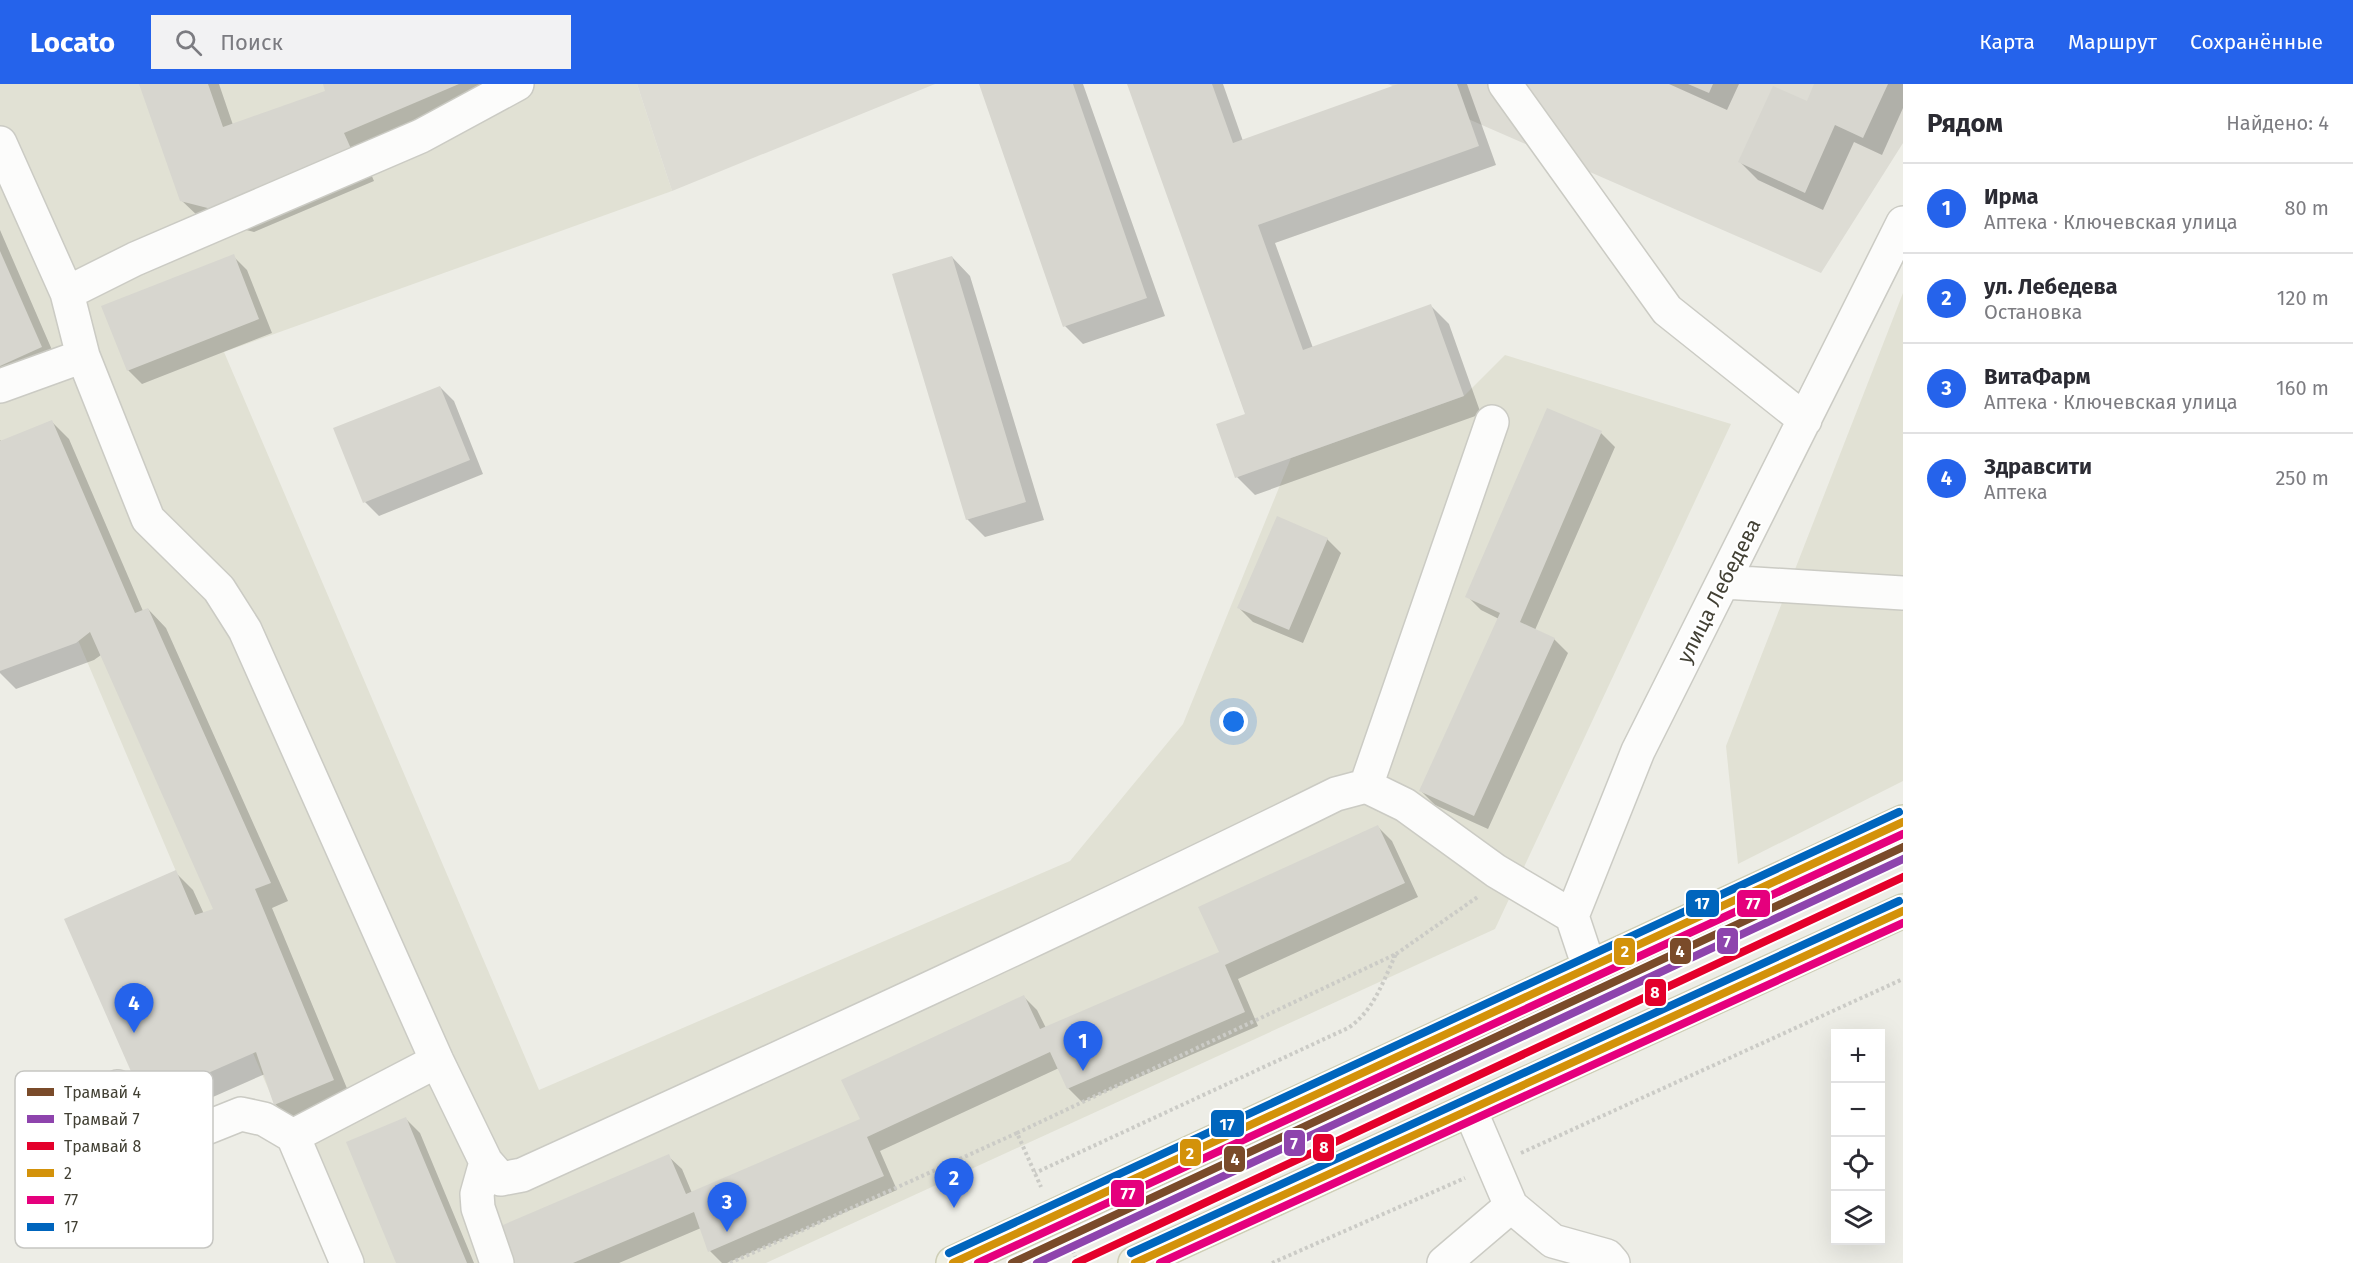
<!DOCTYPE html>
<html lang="ru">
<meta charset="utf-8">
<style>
:root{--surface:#fff;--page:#f2f2f3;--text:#2b2b33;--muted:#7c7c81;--line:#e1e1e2;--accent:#2563eb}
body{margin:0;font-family:"Fira Sans",sans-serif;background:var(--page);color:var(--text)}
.controls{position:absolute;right:18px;bottom:18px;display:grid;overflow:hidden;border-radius:0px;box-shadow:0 6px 24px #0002}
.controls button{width:54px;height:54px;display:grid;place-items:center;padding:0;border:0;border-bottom:2px solid var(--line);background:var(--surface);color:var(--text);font:30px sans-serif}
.you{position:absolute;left:1234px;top:638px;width:21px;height:21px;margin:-15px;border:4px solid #fff;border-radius:50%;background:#1a73e8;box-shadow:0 0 0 9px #1a73e833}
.badge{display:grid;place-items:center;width:39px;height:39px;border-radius:50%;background:var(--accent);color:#fff;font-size:20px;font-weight:700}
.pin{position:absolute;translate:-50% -50px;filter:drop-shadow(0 2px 3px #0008)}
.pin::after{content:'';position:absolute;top:32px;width:21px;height:18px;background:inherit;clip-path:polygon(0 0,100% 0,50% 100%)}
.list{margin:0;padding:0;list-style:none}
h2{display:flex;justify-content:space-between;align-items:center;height:78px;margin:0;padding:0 24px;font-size:26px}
h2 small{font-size:20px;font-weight:400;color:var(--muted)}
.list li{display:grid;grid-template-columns:39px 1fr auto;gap:18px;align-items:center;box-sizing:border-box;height:90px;padding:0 24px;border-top:2px solid var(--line)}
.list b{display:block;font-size:22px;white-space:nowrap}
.list p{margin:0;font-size:20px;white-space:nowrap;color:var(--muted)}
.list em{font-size:20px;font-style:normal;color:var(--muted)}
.icon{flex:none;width:33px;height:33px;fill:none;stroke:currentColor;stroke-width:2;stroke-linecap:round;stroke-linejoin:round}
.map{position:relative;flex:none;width:1903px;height:1179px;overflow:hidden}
header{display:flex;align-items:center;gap:36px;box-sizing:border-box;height:84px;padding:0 30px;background:var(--accent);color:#fff}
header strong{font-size:28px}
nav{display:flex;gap:33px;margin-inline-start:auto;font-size:21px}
.search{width:420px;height:54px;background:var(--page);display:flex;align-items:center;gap:15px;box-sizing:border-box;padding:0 21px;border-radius:0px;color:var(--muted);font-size:22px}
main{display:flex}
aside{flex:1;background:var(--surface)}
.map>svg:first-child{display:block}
</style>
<header>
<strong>Locato</strong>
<div class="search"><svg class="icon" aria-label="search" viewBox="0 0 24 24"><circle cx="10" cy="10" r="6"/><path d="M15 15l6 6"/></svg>Поиск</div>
<nav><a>Карта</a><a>Маршрут</a><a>Сохранённые</a></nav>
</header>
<main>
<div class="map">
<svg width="1903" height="1179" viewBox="0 0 1903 1179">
<rect width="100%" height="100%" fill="#edede6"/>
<path fill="#e1e1d4" d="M0,0h637l35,107 -448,161 315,738 531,-229 113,-137 108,-266 173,-62 41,-41 226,69 -236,505 -729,334h-424l-342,-807z
M1903,209v488l-165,83 -12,-118z"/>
<path fill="#dddcd4" d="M637,0h298l-263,107z
M1388,0h515v59l-82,130z"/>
<path fill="#0003" d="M140,0h79l14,41 95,-33 -4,-8h195l-158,67 13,30 -120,51 -54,-14 -19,-18z
M981,0h102l82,232 -82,28 -18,-18z
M1129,0h94l20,57 160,-57h64l29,81 -221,78 38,105 118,-42 18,18 32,90 -226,81 -18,-18 9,-62z
M1669,0h70l-12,26z
M1816,0h87v24l-21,47 -28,-13 -31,68 -65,-30 -18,-18 67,-59z
M0,146l59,136 -59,25z
M233,172l14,14 25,63 -130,51 -14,-14z
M952,173l18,19 74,244 -59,17 -18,-18z
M440,303l14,14 29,73 -104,42 -14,-14z
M51,337l18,18 74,172 5,-2 18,19 122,273 -16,7 79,190 -58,24 -18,-18 -10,-30 -102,45 -18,-19 -79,-180 109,-48 18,18 11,24 11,-5 -114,-254 -7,5 -78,29 -16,-16v-233l2,2z
M1601,349l14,14 -80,183 19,9 14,14 -80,176 -53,-24 -14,-14 78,-172 -18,-9 -14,-14z
M1327,455l14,14 -38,90 -50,-21 -14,-14z
M1378,743l14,14 26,56 -180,82 20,47 -176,76 -14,-14 -9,-20 -179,83 17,39 -170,73h-5l-12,-12 -9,-23 -82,35h-113l162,-107 14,13 10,24 170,-73 161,-124 14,14 9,18 175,-75z
M406,1035l14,14 54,130h-76z"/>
<path fill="#d7d6cf" d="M139,0h69l15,43 102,-36 -2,-7h136l-115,49 13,29 -122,53 -55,-14z
M979,0h94l74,214 -84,29z
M1127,0h85l21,59 165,-59h59l22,62 -221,79 45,125 128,-46 33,92 -229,82 -19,-54 29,-10z
M1688,0h25l-4,9z
M1814,0h74l-25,54 -28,-13 -30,68 -67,-31 35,-76 34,15z
M0,167l42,96 -42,19z
M234,170l25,65 -132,52 -26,-65z
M952,172l74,246 -60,18 -74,-246z
M440,302l30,74 -107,43 -30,-75z
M1547,324l55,23 -82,191 35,16 -81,178 -55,-25 81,-178 -35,-16z
M52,336l83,193 13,-5 123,275 -16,6 79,191 -60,25 -18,-53 -112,49 -80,-182 112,-49 19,45 18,-6 -123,-277 -14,11 -76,28v-230z
M1277,432l51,22 -39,92 -52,-22z
M1378,741l27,58 -180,82 20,47 -178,77 -17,-37 -183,85 17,39 -176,76 -14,-40 -121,51h-68l-14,-33 178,-76 17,40 174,-75 -19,-39 183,-85 16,34 179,-77 -21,-45z
M406,1033l61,146h-71l-50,-121z"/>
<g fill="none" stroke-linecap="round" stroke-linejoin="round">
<defs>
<path id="minor" d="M1505,0l162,226 138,110
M0,59l67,150 16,63 65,163 71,70 26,41 192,431 49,101 15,17 21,-4c273,-124 545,-248 814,-381l30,-8 39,19 91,66 76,45
M67,209l68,-34 286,-123 96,-52
M0,302l83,-30
M1724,498l179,11
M1366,702l126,-364
M1589,883l-17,-51 66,-165 265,-528
M118,1003l28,55 15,4 80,-32 23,5 29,17 54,127
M1470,1026l41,96 42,35 54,15 6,7
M293,1052l144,-75
M486,1078l-9,32 1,14 19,55
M1444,1179l67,-57"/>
<path id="major" d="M953,1179l950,-441
M1135,1179l768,-352"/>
</defs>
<use href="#minor" stroke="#cbcbc4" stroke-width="36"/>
<use href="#major" stroke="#ceceb5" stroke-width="36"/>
<path stroke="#cbcbc6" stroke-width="4" stroke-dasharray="3 3" stroke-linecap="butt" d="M1396,870l83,-58
M1017,1049l379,-179c-13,27 -22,57 -48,74l-313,145
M1521,1069l382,-174
M1070,1161l8,18
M730,1179l287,-130 24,54
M1272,1179l193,-85"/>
<use href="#minor" stroke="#fcfcfb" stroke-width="33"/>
<use href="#major" stroke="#efefe2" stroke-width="33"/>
<defs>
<path id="bus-1" d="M953,1179l950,-441
M1135,1179l768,-352"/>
<path id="bus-2" d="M978,1179l925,-429
M1160,1179l743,-340"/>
<path id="bus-3" d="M949,1169l950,-441
M1131,1169l768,-352"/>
</defs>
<use href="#bus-1" stroke="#fff" stroke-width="12"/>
<use href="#bus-2" stroke="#fff" stroke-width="12"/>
<use href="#bus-3" stroke="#fff" stroke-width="12"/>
<use href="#bus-1" stroke="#d3920a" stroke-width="8"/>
<use href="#bus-2" stroke="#e5007d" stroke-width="8"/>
<use href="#bus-3" stroke="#0065bd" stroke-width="8"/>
<defs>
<path id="tram-1" d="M1012,1179l891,-416"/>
<path id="tram-2" d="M1037,1179l866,-404"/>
<path id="tram-3" d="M1076,1179l827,-386"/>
</defs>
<use href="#tram-1" stroke="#fff" stroke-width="12"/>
<use href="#tram-2" stroke="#fff" stroke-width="12"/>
<use href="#tram-3" stroke="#fff" stroke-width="12"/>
<use href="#tram-1" stroke="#7a4b2a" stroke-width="8"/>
<use href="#tram-2" stroke="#8e44ad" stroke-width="8"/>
<use href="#tram-3" stroke="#e4002b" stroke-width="8"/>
</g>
<g text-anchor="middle" stroke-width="4.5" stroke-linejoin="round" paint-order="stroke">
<g font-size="21" fill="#424034" stroke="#fff">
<text transform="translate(1719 507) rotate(-63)" y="7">улица Лебедева</text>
</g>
</g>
<rect x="15" y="987" width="198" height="177" rx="9" fill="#fff" stroke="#c6c6c2" stroke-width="1.5"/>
<rect x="27" y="1004" width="27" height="8" fill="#7a4b2a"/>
<rect x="27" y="1031" width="27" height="8" fill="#8e44ad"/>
<rect x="27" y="1058" width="27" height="8" fill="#e4002b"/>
<rect x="27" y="1085" width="27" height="8" fill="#d3920a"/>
<rect x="27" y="1112" width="27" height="8" fill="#e5007d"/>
<rect x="27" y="1139" width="27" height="8" fill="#0065bd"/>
<g font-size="16" fill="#424034">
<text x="64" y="1014">Трамвай 4</text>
<text x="64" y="1041">Трамвай 7</text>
<text x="64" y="1068">Трамвай 8</text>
<text x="64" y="1095">2</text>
<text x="64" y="1122">77</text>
<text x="64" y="1149">17</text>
</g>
<g stroke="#fff" stroke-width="2">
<rect x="1685" y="805" width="35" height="29" rx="6" fill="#0065bd"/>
<rect x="1736" y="805" width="35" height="29" rx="6" fill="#e5007d"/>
<rect x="1716" y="843" width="23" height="28" rx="6" fill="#8e44ad"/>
<rect x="1669" y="853" width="23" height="28" rx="6" fill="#7a4b2a"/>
<rect x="1613" y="853" width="23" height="29" rx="6" fill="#d3920a"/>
<rect x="1644" y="894" width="23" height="29" rx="6" fill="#e4002b"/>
<rect x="1210" y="1025" width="35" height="29" rx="6" fill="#0065bd"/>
<rect x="1283" y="1045" width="23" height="28" rx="6" fill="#8e44ad"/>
<rect x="1312" y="1049" width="23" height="29" rx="6" fill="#e4002b"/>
<rect x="1179" y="1054" width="23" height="29" rx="6" fill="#d3920a"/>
<rect x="1223" y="1061" width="23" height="28" rx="6" fill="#7a4b2a"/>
<rect x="1110" y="1095" width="35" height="29" rx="6" fill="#e5007d"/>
</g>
<g font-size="16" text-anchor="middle" font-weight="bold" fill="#fff">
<text x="1702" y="825">17</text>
<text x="1753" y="825">77</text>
<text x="1727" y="863">7</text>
<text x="1680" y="873">4</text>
<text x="1625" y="873">2</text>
<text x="1655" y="914">8</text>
<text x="1227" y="1046">17</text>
<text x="1294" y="1065">7</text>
<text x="1324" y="1069">8</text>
<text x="1190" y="1075">2</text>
<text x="1235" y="1081">4</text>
<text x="1128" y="1115">77</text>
</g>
</svg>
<div class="controls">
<button>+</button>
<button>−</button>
<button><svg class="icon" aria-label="locate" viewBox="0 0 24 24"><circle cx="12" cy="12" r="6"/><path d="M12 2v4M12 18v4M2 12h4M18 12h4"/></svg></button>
<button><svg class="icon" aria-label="layers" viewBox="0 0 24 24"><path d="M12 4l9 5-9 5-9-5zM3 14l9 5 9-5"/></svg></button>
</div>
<div class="you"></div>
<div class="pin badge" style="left:1083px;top:987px">1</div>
<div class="pin badge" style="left:954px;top:1124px">2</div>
<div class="pin badge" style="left:727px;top:1148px">3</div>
<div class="pin badge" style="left:134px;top:949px">4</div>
</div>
<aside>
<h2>Рядом<small>Найдено: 4</small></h2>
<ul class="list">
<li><span class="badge">1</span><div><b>Ирма</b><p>Аптека · Ключевская улица</p></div><em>80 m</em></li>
<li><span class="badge">2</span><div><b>ул. Лебедева</b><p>Остановка</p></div><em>120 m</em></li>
<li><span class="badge">3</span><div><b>ВитаФарм</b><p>Аптека · Ключевская улица</p></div><em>160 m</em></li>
<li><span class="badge">4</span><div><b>Здравсити</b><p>Аптека</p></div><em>250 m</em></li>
</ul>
</aside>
</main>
